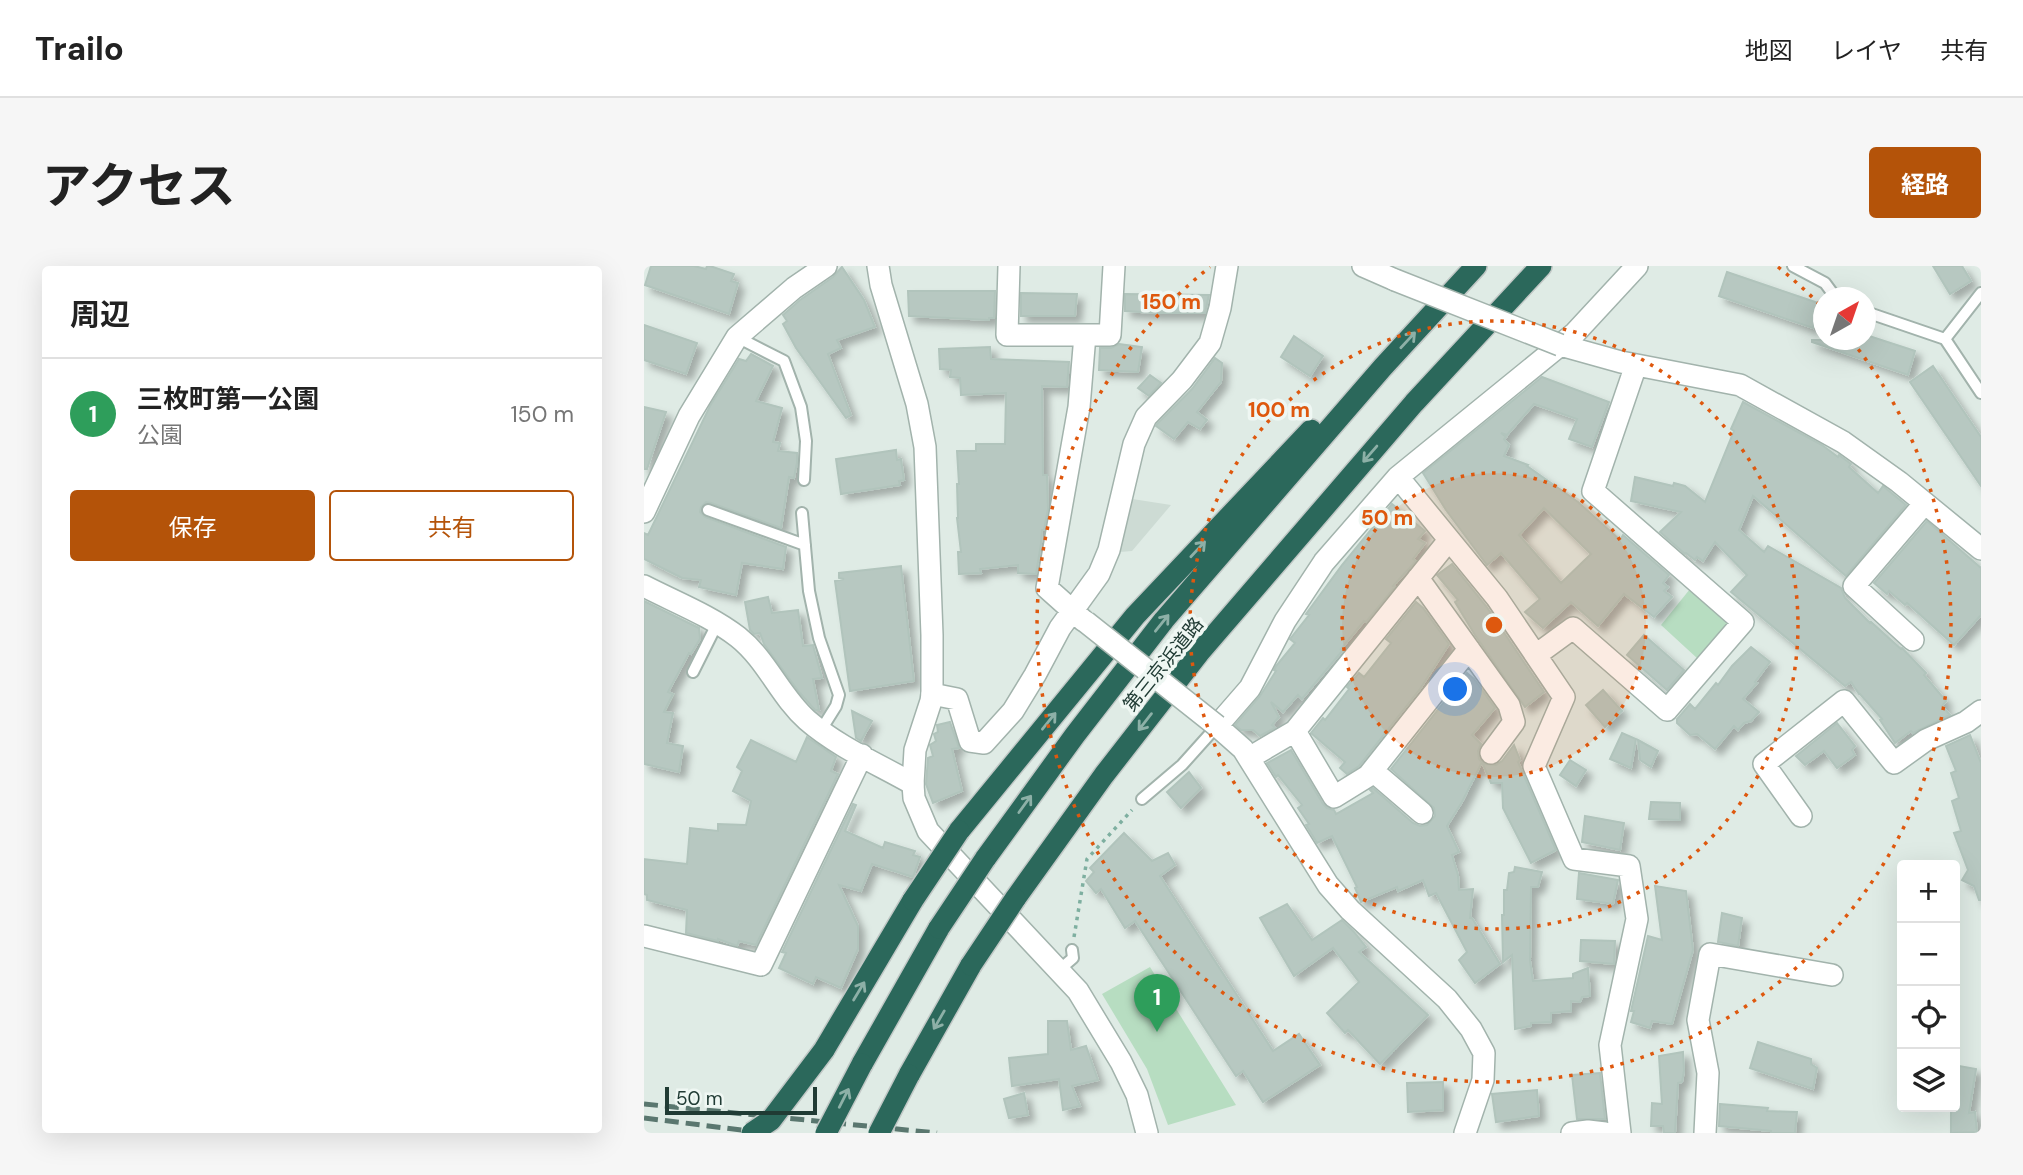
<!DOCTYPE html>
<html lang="ja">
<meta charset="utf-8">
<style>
:root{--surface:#fff;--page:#f6f6f6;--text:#222;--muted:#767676;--line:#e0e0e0;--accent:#b45309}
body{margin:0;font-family:"DM Sans","Noto Sans JP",sans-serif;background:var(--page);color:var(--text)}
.controls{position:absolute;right:21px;bottom:21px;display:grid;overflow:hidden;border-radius:7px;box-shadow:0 7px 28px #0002}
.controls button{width:63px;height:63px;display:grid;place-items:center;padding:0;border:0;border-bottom:2px solid var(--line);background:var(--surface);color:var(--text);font:35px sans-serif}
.compass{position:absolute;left:1169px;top:21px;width:63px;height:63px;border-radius:50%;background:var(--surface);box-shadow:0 7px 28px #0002;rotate:40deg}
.scale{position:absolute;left:21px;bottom:18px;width:152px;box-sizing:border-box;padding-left:7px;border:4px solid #203b34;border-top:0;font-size:19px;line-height:24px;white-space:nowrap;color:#203b34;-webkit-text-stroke:5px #eff7f3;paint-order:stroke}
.you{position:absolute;left:812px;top:424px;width:24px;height:24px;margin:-18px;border:5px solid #fff;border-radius:50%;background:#1a73e8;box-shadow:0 0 0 10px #1a73e833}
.badge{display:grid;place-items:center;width:46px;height:46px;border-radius:50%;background:var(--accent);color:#fff;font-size:23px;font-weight:700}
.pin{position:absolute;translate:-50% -58px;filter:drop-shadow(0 2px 4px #0008)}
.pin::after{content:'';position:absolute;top:37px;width:24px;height:21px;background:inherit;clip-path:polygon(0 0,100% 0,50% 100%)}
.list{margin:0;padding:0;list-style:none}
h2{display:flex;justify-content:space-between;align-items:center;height:91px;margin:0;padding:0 28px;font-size:30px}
h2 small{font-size:23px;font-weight:400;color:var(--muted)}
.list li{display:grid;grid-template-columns:46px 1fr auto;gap:21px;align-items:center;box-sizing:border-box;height:112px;padding:0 28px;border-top:2px solid var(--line)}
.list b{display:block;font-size:26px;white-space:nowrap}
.list p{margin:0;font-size:23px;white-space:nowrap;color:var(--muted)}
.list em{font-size:23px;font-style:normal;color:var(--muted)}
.actions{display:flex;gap:14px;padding:21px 28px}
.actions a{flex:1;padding:16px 0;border:2px solid var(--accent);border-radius:7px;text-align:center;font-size:24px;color:var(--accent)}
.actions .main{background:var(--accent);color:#fff}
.icon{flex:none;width:38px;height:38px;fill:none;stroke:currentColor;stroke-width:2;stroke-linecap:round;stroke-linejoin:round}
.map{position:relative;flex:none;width:1337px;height:867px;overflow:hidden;border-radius:7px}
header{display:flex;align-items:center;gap:42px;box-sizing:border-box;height:98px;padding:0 35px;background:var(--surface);border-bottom:2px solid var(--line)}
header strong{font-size:33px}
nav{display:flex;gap:38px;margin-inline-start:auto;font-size:24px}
.intro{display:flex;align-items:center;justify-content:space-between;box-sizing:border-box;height:168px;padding:0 42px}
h1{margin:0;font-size:49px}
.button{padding:18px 32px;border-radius:7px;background:var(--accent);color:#fff;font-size:24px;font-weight:700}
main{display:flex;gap:42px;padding:0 42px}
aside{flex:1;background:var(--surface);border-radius:7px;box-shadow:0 7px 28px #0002}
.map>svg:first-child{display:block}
</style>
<header>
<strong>Trailo</strong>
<nav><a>地図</a><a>レイヤ</a><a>共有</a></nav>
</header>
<div class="intro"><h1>アクセス</h1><a class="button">経路</a></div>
<main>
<aside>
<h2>周辺<small></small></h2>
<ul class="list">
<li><span class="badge" style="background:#2e9e5b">1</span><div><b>三枚町第一公園</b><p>公園</p></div><em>150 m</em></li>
</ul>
<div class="actions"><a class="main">保存</a><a>共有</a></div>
</aside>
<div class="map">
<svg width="1337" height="867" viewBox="0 0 1337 867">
<defs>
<filter id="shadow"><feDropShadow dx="6" dy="6" stdDeviation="3.5" flood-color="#0004"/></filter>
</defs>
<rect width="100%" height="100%" fill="#dfebe5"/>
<path fill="#cddbd4" d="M482,232l45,7 -39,46 -12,1z"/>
<path fill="#b7ddc1" d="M1046,323l39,33 -31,37 -37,-34z
M506,701l86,138 -68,20 -21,-56 -45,-75z"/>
<path fill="#b7c8c1" stroke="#b1c4bc" stroke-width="2" fill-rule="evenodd" filter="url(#shadow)" d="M7,0h43l12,3 1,-3h3l24,8 -3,7 7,2 -9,31 -84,-29z
M1289,0h29l9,15 -21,13z
M198,1l22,33 11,27 -38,13 4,8 -13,6 23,61 -5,3 -50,-70 -13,-24 4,-3 -4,-6 17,-15 33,-23z
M1083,6l94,32 -8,24 -94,-32z
M264,25h87l-1,27h-5v2l-80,-4z
M377,27l56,1 -2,22h-54z
M481,28l84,1 -4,18h-48l-32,-2z
M0,59l53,18 -11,31 -42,-14z
M1222,69l49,16 -7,24 -96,-33v-2h54z
M650,70l29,20 -13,20 -29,-19z
M475,78l23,3 -4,25 -39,-2 1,-22h11z
M346,81l1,12 78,3 -2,25 -25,-1 1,89h4l1,34 -4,21h-2l-1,14 -5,30 -18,-1v-8l-38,4 1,4 -22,1 -1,-22h3l-4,-34h1l-1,-34h2l-2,-33h19v-7h29l1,-51 -45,2 -1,-17 -10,-1 1,-7 -11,-1 -1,-20z
M107,88l22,12 -17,35 26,7 -9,34 7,1 -2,8 19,2v10l-3,15 -5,-1 -8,51 -70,-25 -5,-1 -5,5 -1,5 5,5 81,30 -3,22 -41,-6 -6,32 -37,-8 2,-7 -19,-2 -38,-19v-26l4,2 62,-129 29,-47 7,2z
M571,92l7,5 -1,19 -24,30 10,8 -7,9 -12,-7 -14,17 -18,-13 1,-2 35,-35z
M1289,100l48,71v49l-71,-104z
M506,109l11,8 -12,13 -11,-8z
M898,111l67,25 -17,45 -23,-8 8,-20 -43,-15 -27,31 -6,-2 5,4 -2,2 5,6 -5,11 24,9 -1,1 51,36 42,38 3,-5 46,40 -6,8 5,4 -4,4 8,6 -18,20 -30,-23 -26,32 -27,-24 -28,26 -18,-16 15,-13 -39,-46 -14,12 -41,-55 -23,-37zM900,242l47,46 -30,29 -42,-48z
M1099,136l79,43 16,12 1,-2 12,9 -2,3 29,26 5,-7 23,19 -60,71 -93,-80 -14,34 25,22 4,-6 73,42 4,10 25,25 1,-1 30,27 1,-1 24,25 -2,2 22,26 -4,5 8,9 -37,18 -2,-2 -16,12 -15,-23 2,-1 -22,-25h-1l-8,-12 -6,4 -114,-94 16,-17 -32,-33 -12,19 -6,-4 -2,3 -9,-7 -1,1 -25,-22 21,-20 -50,-11 4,-24 38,9 1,-3 11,3 20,16 29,-71 -3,-2z
M0,141l22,5 -19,57h-3z
M252,184l1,10 4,-1 3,21 -5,1 1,4 -59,9 -5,-35z
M748,238l33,27 -7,8 7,4 -12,16 3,2 -23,25 2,1 -29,35 -2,-1 -23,28 2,1 -41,49 -4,-4 -15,17 -12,-10 8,15 -7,8 3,3 -15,8 -7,-6h-12l-6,-5 25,-29 16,-25 -2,-1 2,-4 19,-23 -5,-4 19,-24 -3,-1 36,-49z
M1283,255l54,47v47l-27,30 -47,-42 -2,2 -16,-14 -2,3 -13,-11z
M808,298l34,42 58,86 -19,15 -50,-72 -20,-33 3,-2 -21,-25z
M257,300l13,115 -64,10 -15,-110 9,-2 -5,-1v-5z
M124,331l4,16 26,-3 5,36 10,-1 9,33 -9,1 6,31h-4l-16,-18 -35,-48 -4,-11 -6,1 -4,-4 -5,-28z
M0,335l55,27 1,11 -9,15 -2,-1 -21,39 5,2 -9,18 9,1 -6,30 16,3 -4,26 -35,-8z
M772,336l7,6 26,36 -29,45 -61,77 -12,8 -7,-6 5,-6 -34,-29 12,-15 2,2 24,-31 -2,-2 12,-14 5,4 27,-34 -5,-4z
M1000,369l40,35 -17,20 -40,-35z
M1107,381l19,15 -15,20 2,1 -14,16 16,13 -8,9 -7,2 -6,7 -4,-4 -19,23 -18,-15 -7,1 -13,-12v-4l13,-15 5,5 21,-26 2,2 14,-19z
M823,407l7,6 21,29 -23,27 9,9 -3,7 1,8 5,5 12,1 6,-4 12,-16 6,15 -2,2 38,88 -25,13 -28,-55 -1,-25h-11l-9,-21 -20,40 -15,24 12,26 -7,3 6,20 1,15 14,-1 -3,29h2l28,46 -25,19 -16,-23 8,-8 -31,-59 -7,3 -6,-16 -25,11 -1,-4 -36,15 -6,-14 2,-1 -25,-51 -15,7 -11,-18 3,-1 -11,-16 4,-3 -24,-30 -2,2 -9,-14 24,-13 32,54 4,4 7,2 2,4 37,-21 -3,-3 3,-2 40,35 7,3 7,-1 8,-9 -1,-8 -43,-39z
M959,424l19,21 -17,16 -19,-22z
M208,445l20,10 -11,20 -5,-3z
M306,456l9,26 -7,1 10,42 -29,12 -7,-19 2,-26 5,-2 -3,-11 6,-4 -2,-7 4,-2 -1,-7z
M1193,457l18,23 -3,4 3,5 -18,13 -13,-17 -19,14 -9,-9z
M978,467l14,6 -5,29 -21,-9z
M1326,469l11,28v137h-2l-5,-14 -12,-6 6,-10 -14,-37 7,-2 -9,-30 7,-3 -8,-25 5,-2 -10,-25z
M163,471l29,20 -5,14 7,3 -82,171 -17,-4 -2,5 -19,-7v2l-32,-8 1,-23 -40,-10v-5l-3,-1v-35l43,5 3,-36 28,3v-7l28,1 5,-24 -18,-10 9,-20 -5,-4 14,-27 45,22z
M994,474l20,11 -7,16 -11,-7z
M926,494l16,10 -10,16 -16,-11z
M545,506l12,16 -20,20 -14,-16z
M1007,536l29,1v17l-31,-1z
M209,538l3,1 -11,26 38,17 2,-6 30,9 -2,4 7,2 -7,20 -41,-13 -11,27 -22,-6 19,41v23l-17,39 -25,-11 -3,7 -34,-16 7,-15 -4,-1z
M941,550l39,7 -4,27 -38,-8z
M480,567l28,28 16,-8 7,12 -15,11 113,175 26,-17 21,31 -57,37 -20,-31 -7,5 -101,-155 -10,7 -24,-39 -5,4 -10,-12 8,-9 -4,-4z
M871,601l27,5 -4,15h-7l-1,74 3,20 40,-3v-4l15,-6 2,28 -8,1 -2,5 -9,-1v10l-20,2v9l-20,1v3l-16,3 -3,-74 -9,7 -1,-47h2v-25h3l2,-17 5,-1z
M935,607l39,7 -5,24 -36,-5z
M1011,620l31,5 7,59 -21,74 -20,-3 -2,7 -19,-6 3,-11h-3l17,-75 14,4z
M643,638l25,36 30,-20 12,12 12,15 -7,5 69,63 -48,49 -32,-34 -3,3 -18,-20 32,-31 -26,-34 -39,28 -34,-58z
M1078,647l20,5 -4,28 -20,-4z
M937,674l34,1 -1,23 -34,-3z
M404,755h19l4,29 15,-4 12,34 -26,6 8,20 -17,4 -4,-31 -47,7 -3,-28 39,-4z
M1114,776l53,17v5l6,4 -4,21 -63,-21z
M1039,786l1,19 -2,11 -4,1 -3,50h-11l-1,-7h-12l1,-23 10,1 -3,-48z
M1315,800l17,3 -7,44 6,-1 2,20 -26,1v-26h4v-22z
M956,807l5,46h-28l-5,-44z
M799,816v28l-35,2 -1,-29z
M893,824l2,26 -43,6 -4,-28z
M380,827l4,22 -19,3 -5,-19z
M1076,838l48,4 -1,3 30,1 -2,21h-24v-2l-52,-5z"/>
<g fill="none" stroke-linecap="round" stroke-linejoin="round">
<defs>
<path id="service" d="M1149,0l32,17 11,15
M1222,46l79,27 36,54
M93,71l47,24 17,46 5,34 -2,39
M1301,73l36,-46
M64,244l97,35
M158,247l7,78 10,47 20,57 -3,11 -15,24
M49,406l24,-48
M498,533l40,-34 35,-39
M415,704l14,-12 -1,-8"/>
<path id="minor" d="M365,0l-2,69h103l4,-69
M719,0l32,14
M916,79l61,17 119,23 103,57 56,40 82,67
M754,211l99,121 67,99 -30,69 40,93 55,7 8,53 -27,126 10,88
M0,246l45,-96 48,-79 57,-49 32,-22
M774,312l91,127 5,17 -23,31
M0,320c31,16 67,30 94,51 29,23 42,59 69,83 31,27 71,44 106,64
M440,355l-37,-33 32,-181 6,-72
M1269,374l-59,-54 71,-83
M892,389l37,-27 94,82 76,-88 -150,-131 43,-126
M288,428l25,5 13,42 14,2 29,-32 22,-36 25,-47 39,-54 10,-24 25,-106 12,-27 36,-37 28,-37 10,-35 7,-42
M651,465l39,66 34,-21 101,-127
M605,492l46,-27 154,-191
M729,505l49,42
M1157,550l-37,-52 80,-63 50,62 32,-23 40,-18 15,-11
M0,670l117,29 101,-210
M821,867l18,-53 1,-27 -13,-24 -24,-30 -97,-89 -22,-25 -85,-136 -26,-23 33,-38 35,-67 39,-59 74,-85 177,-144 62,-67
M928,867l16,-2 17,2
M1061,867l3,-60 -10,-53 12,-66 122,21"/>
<path id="tertiary" d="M234,0l3,19 36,119 8,43 7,188v59l-1,7 -16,49 -2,34 1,14 14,33 150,160 43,71 16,33 10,38"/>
<path id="motorway" d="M315,565l176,-215 176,-186
M341,593l90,-124 89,-115 219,-253 93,-101
M371,633l89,-124 95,-122 215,-250 127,-137
M180,784l89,-150
M218,798l77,-136
M265,809l62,-110"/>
</defs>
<use href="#service" stroke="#a2b3ac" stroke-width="14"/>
<use href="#minor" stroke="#a2b3ac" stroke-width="24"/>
<use href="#tertiary" stroke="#a2b3ac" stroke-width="24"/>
<use href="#motorway" stroke="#c1c8c6" stroke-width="24"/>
<path stroke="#7eafa0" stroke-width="3.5" stroke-dasharray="3.5 5" stroke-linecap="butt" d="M430,671l13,-78 45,-49"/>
<use href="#service" stroke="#fff" stroke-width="10"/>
<use href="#minor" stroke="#fff" stroke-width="21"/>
<use href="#tertiary" stroke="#fff" stroke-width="21"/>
<use href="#motorway" stroke="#2b685b" stroke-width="21"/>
<path stroke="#5a776f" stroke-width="5" stroke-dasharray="14 7" stroke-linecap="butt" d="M0,838l293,29
M0,852l122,15"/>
<defs>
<path id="minor-bridge" d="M751,14l165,65
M442,356l131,104"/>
<path id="motorway-bridge" d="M269,634l46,-69
M295,662l46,-69
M327,699l44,-66
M108,867l19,-13 53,-70
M182,867l36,-69
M235,867l30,-58"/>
</defs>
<use href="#minor-bridge" stroke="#a2b3ac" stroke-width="24" stroke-linecap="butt"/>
<use href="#motorway-bridge" stroke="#c1c8c6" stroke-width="24" stroke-linecap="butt"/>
<use href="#minor-bridge" stroke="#fff" stroke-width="21"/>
<use href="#motorway-bridge" stroke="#2b685b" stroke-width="21"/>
</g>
<defs><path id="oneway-shaft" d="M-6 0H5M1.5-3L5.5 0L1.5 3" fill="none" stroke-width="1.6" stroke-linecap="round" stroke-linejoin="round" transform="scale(1.75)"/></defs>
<g stroke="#8db0a7">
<use href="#oneway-shaft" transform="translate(764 74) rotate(-47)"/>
<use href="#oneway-shaft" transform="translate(726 188) rotate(131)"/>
<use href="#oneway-shaft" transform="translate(554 283) rotate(-47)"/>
<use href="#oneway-shaft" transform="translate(518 357) rotate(-51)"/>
<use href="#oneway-shaft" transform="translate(405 455) rotate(-51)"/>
<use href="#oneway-shaft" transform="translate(501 456) rotate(128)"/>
<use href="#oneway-shaft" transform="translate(381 538) rotate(-54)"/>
<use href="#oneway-shaft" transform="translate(215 725) rotate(-59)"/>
<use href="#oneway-shaft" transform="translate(295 754) rotate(120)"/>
<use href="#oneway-shaft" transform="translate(200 832) rotate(-63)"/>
</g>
<circle cx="850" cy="359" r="152" fill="#de580e" fill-opacity=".12"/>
<g fill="none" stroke="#de580e" stroke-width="3.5" stroke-dasharray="3.5 7">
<circle cx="850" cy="359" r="152"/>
<circle cx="850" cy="359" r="304"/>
<path d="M1134 1A457 457 0 0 1 1179 42M1208 75A457 457 0 1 1 566 1"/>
</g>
<g text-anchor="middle" stroke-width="7" stroke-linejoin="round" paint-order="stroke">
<g font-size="19" fill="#203b34" stroke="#eff7f3">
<text transform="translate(519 398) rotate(-51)" y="7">第三京浜道路</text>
</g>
</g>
<circle cx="850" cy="359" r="10" fill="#de580e" stroke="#eff7f3" stroke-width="3.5"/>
<g font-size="21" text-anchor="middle" font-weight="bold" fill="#de580e" stroke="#eff7f3" stroke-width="7" stroke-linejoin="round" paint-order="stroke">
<text x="527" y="43">150 m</text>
<text x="635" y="151">100 m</text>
<text x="743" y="259">50 m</text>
</g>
</svg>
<div class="controls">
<button>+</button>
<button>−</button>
<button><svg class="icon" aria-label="locate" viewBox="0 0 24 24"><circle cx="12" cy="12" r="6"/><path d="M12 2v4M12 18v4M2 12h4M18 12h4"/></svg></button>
<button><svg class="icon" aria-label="layers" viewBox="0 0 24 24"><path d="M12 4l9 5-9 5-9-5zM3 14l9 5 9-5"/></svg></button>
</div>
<svg class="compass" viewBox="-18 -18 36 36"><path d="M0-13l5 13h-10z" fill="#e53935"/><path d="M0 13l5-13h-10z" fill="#767676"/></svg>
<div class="scale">50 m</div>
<div class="you"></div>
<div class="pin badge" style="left:513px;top:766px;background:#2e9e5b">1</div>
</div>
</main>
